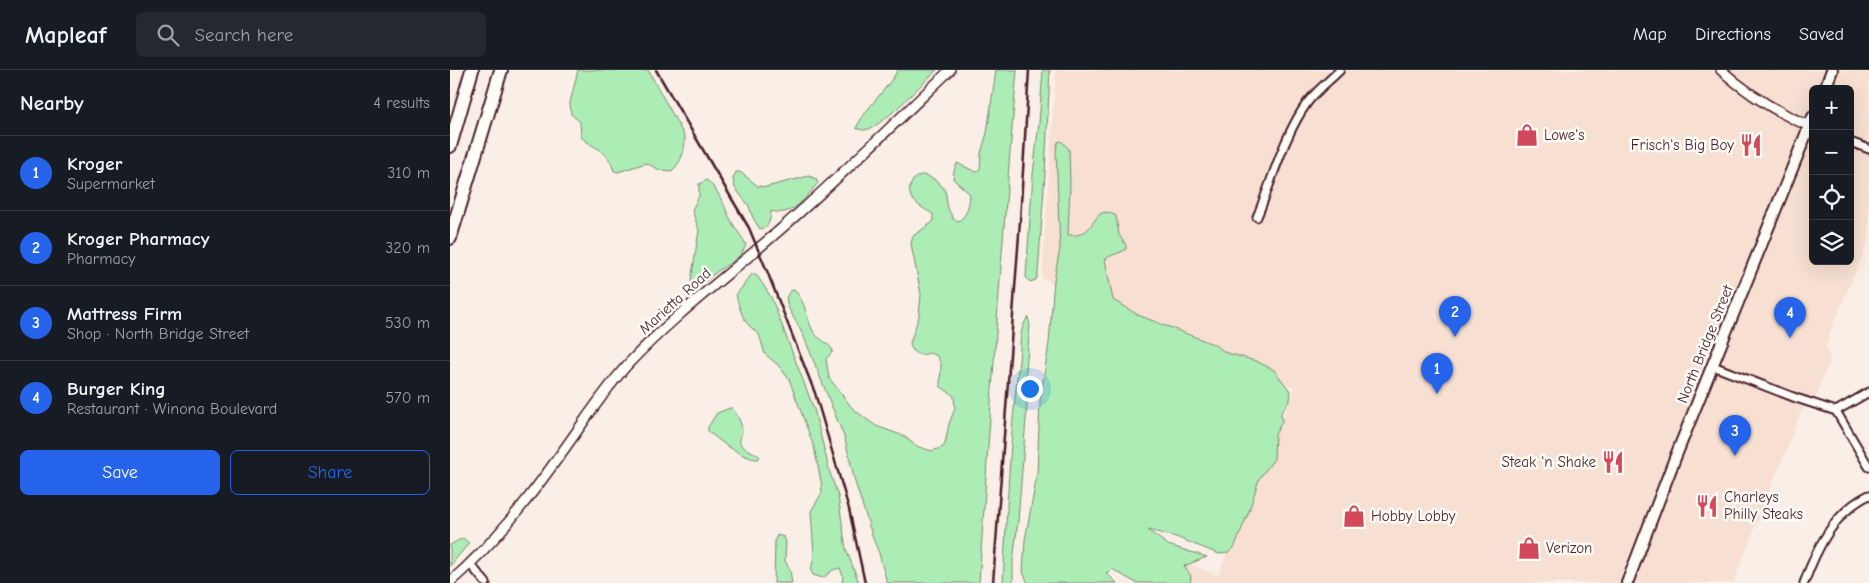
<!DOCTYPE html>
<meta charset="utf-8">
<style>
:root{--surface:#171b24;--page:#242831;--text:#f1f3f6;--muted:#9ea1a6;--line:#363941;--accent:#2563eb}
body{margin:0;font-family:"Comic Neue",sans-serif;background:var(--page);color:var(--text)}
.controls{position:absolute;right:15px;top:15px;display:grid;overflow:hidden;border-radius:8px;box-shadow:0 5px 20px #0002}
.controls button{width:45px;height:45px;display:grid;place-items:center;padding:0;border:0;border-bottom:1px solid var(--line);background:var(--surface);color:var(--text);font:25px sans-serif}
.you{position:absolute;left:579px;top:318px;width:18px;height:18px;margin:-12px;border:4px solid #fff;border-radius:50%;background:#1a73e8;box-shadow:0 0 0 8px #1a73e833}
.badge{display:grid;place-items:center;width:32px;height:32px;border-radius:50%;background:var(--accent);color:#fff;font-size:16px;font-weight:700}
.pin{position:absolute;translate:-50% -41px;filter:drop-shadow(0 1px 2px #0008)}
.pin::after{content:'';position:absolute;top:26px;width:18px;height:15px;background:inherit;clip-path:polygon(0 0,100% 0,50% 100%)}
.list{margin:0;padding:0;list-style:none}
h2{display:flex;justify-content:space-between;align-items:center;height:65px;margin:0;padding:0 20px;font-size:21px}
h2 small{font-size:16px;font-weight:400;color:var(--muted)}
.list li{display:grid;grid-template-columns:32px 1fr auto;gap:15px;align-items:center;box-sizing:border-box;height:75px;padding:0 20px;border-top:1px solid var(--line)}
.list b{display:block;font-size:19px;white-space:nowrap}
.list p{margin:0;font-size:16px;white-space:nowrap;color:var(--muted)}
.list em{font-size:16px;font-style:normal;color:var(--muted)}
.actions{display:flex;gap:10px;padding:15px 20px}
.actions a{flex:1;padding:11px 0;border:1px solid var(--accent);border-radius:8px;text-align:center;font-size:18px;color:var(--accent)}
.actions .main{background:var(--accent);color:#fff}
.icon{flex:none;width:28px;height:28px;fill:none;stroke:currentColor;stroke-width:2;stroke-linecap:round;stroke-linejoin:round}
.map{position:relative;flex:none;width:1419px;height:513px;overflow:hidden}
header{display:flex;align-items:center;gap:30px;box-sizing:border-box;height:70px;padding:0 25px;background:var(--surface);border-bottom:1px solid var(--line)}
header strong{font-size:24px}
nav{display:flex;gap:28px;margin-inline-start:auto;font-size:18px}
.search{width:350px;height:45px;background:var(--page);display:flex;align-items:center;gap:12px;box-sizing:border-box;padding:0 18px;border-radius:8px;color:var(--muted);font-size:19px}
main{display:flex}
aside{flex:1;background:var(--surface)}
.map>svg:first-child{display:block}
</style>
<header>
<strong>Mapleaf</strong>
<div class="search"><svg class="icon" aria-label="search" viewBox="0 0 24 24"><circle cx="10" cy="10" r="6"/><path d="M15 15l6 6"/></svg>Search here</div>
<nav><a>Map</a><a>Directions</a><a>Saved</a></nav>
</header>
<main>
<aside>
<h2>Nearby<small>4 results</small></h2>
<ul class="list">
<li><span class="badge">1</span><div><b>Kroger</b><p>Supermarket</p></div><em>310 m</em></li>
<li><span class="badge">2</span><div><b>Kroger Pharmacy</b><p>Pharmacy</p></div><em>320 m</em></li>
<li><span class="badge">3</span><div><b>Mattress Firm</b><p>Shop · North Bridge Street</p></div><em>530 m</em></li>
<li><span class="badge">4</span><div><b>Burger King</b><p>Restaurant · Winona Boulevard</p></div><em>570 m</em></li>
</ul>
<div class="actions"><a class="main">Save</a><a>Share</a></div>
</aside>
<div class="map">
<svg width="1419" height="513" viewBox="0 0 1419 513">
<rect width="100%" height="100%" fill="#faefe6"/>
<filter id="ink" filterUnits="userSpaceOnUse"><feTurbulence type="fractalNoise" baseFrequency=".02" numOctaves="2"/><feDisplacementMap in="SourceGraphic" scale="10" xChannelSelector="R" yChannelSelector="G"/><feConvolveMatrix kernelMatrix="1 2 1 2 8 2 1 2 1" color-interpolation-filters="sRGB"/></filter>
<g filter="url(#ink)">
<path fill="#f7e0d1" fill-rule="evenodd" d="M606,0h813v169l-39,94 -4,15 4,12 -15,39 -13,11 -69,173h-559l8,-21 36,13 77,-187 -253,-110zM1363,19h37v172h-37z"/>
<path fill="#acedb6" stroke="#7b8670" d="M128,0h70l37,67c0,14 -3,24 -13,34l-12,-1 -14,-7 -28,9 -4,-1c-7,-23 -17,-20 -33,-34l-1,-15 -9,-8 -1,-11z
M448,0h39c-14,12 -57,60 -73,60 -1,0 -6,-1 -8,-2 11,-22 30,-37 42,-58z
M546,0h21c-15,171 -27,342 -38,513h-92l-8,-30 -5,-12 -19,-59 -10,-43 -41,-102 -16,-30 -2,-9 4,-7 4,-1c12,11 12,28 19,41 5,9 16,11 20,20l-7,8 3,19 24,31 23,17 28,10 12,10 16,5 11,-4 2,-3 4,-20 6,-16 -1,-12 -14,-10 1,-22 -4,-8 -7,-3c-10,3 -18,2 -20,-10l9,-27 2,-22 -10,-50 2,-8 20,-14v-8c-7,-4 -17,-9 -22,-17 -4,-8 1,-20 10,-22 7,-1 20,8 23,14 3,5 2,11 3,16 1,5 5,10 6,14l6,2c9,-7 10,-16 11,-27l-17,-15 1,-8 3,-8 19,9 4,-3 1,-16 6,-20z
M593,0h7l-5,104 -7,99 -2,7 -6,2 -4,-5 7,-103 6,-51z
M611,71l8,8 1,35 -2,51c31,4 23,-35 48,-19l3,19 7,10v4c-6,5 -16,5 -21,11l8,40 25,15 75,29 14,9 29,8 18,9 17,22 -1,8 -9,13 1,8 -7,14 -1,24 -15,20 -10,32 -15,37 -6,5 -9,1 -43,-17 -28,-7 20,15 39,12 -23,9 7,10 -1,7h-54l-24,-14 -6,4 11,10h-89l-5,-11 2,-32 12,-65 3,-74 9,-58 5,-63 6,-31 -4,-99 2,-8z
M286,102h4l18,14 8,1 43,-11 7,3 2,4c-9,10 -20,27 -34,29 -4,1 -9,0 -13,-1 -1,9 -1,16 -11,18l-7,-11 -4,-12 -14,-18 -2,-9z
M257,110c16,16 16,26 26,44 4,8 10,13 13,21 -6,16 -20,19 -32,29 -8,6 -10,11 -19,14l-4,-7 8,-51 -7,-20 7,-14v-12z
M302,204h4l15,23 43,112 16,64 8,23 8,53 13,34h-17l1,-7 -3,-8 -7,2 -10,8 -10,-3 -2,-4 3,-16 -3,-44 11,-18 -1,-12 -7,-34 -25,-68 -11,-14 -13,-11 -6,-20c-16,-11 -18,-21 -23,-39z
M578,247l2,8 -4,46 1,35 -9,115 -5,40v22h-10c4,-74 7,-148 16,-222 2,-15 -1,-31 9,-44z
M280,338h2c5,6 10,15 10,23 0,4 -3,7 -2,12 3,7 15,8 20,14l-2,2c-12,1 -41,-19 -50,-28v-4l9,-14z
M327,465l7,2 2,5 -1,19 5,9 2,13h-18l1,-43z
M13,468l6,5 -19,23v-21z"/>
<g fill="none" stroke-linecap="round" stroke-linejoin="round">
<defs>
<path id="minor" d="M1400,72l19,7
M807,147c15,-36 27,-82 50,-114 9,-12 22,-22 33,-33
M1263,296l83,32 40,13 33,-19
M1386,341l33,56
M20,494l16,19
M1354,513c13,-35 30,-71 65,-88"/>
<path id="tertiary" d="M1271,0c27,24 55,42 88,56
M0,512c45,-39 81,-86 115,-134 21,-29 40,-59 64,-85 47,-50 102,-90 153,-135 58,-51 113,-105 168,-158"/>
<path id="secondary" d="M1375,19l7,-19
M1177,513l48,-125 138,-341"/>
<path id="motorway" d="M0,76l22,-76
M0,168l51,-168"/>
</defs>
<use href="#minor" stroke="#4a1f2b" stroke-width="11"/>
<use href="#tertiary" stroke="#4a1f2b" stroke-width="12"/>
<use href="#secondary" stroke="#4a1f2b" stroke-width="14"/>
<use href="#motorway" stroke="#4a1f2b" stroke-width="16"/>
<use href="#minor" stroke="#fdfcf7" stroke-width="7"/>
<use href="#tertiary" stroke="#fdfcf7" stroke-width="9"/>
<use href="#secondary" stroke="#fdfcf7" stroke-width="10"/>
<use href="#motorway" stroke="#fdfcf7" stroke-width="12"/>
<path stroke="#4a1f2b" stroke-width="2.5" d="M206,0l93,158 18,43 48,122 34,116 16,74
M543,513l27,-362 9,-151"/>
</g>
</g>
<defs>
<symbol id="shop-bare" viewBox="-9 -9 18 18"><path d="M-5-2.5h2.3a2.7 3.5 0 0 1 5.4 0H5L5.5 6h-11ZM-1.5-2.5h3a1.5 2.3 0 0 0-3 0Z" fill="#d1495b" stroke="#fdfcf7" stroke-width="2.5" paint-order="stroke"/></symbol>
<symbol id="restaurant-bare" viewBox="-9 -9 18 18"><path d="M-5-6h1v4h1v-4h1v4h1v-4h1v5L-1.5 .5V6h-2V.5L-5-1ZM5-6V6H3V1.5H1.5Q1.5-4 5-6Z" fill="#d1495b" stroke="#fdfcf7" stroke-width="2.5" paint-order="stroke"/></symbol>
</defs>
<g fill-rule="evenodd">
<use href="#shop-bare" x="1061" y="49" width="32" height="32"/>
<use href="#restaurant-bare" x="1285" y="59" width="32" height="32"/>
<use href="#restaurant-bare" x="1147" y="376" width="32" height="32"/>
<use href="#restaurant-bare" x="1241" y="420" width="32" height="32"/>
<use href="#shop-bare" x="888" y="430" width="32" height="32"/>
<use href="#shop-bare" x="1063" y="462" width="32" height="32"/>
</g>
<g text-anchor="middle" stroke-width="5" stroke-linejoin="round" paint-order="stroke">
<g font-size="15" fill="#4a1f2b" stroke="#fdfcf7" text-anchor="start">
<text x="1094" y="70">Lowe's</text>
<text x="1284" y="80" text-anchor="end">Frisch's Big Boy</text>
<text x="1146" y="397" text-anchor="end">Steak 'n Shake</text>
<text x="1274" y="432">Charleys<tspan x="1274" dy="17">Philly Steaks</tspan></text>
<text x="921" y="451">Hobby Lobby</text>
<text x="1096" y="483">Verizon</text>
</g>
<g font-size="15" fill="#4a1f2b" stroke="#fdfcf7">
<text transform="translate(225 231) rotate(-42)" y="5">Marietta Road</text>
<text transform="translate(1255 274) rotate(-68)" y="5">North Bridge Street</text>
</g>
</g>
</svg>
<div class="controls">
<button>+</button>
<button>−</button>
<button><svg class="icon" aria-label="locate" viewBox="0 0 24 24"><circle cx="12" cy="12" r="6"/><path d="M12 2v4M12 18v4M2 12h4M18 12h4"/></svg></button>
<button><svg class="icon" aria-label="layers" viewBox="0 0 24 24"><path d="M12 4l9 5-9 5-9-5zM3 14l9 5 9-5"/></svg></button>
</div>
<div class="you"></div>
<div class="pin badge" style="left:987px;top:324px">1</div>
<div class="pin badge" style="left:1005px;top:267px">2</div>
<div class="pin badge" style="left:1285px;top:386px">3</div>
<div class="pin badge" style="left:1340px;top:268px">4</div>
</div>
</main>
